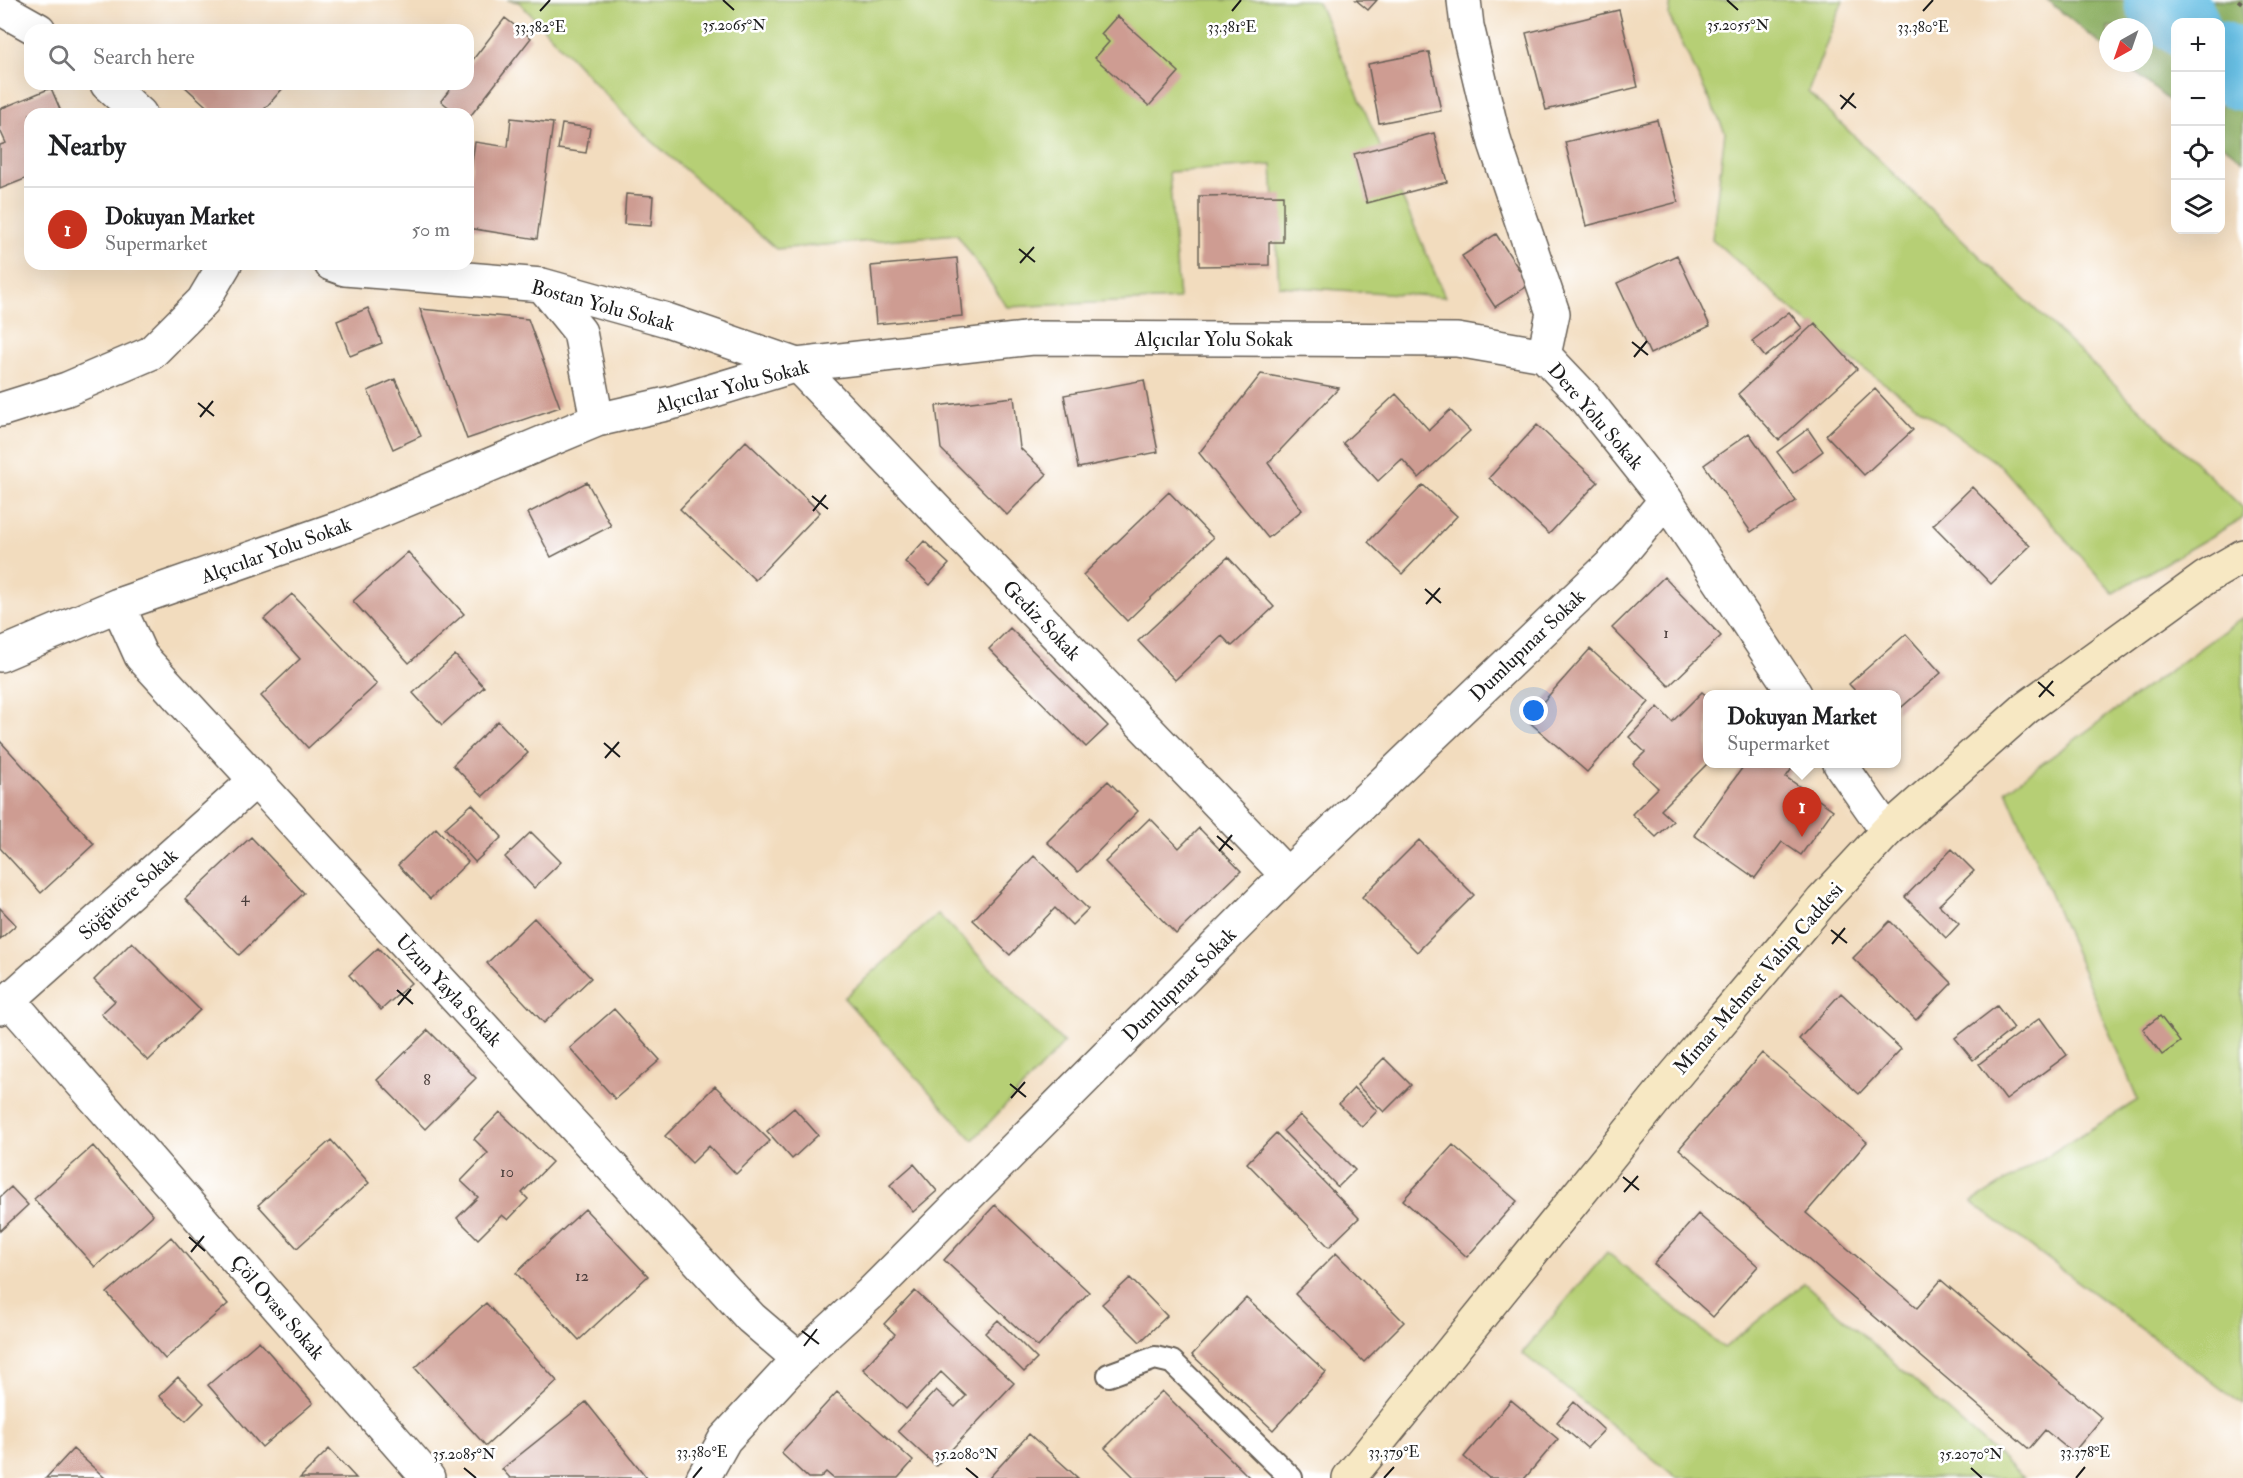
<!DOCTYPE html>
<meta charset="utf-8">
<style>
:root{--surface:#fff;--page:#f2f2f2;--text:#202124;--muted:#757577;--line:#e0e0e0;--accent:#c8321e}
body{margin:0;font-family:"IM FELL Double Pica",serif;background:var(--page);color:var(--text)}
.controls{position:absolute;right:18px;top:18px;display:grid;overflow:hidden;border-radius:12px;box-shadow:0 6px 24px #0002}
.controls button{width:54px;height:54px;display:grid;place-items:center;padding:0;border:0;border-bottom:2px solid var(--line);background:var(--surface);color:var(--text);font:30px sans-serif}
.compass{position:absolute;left:2099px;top:18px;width:54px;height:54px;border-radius:50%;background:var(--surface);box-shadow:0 6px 24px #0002;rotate:220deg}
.you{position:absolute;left:1534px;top:711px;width:21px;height:21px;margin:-15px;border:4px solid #fff;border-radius:50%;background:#1a73e8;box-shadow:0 0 0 9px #1a73e833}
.badge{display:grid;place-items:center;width:39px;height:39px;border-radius:50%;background:var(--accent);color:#fff;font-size:20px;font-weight:700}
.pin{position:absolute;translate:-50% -50px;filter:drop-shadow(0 2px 3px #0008)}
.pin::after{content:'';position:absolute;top:32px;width:21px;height:18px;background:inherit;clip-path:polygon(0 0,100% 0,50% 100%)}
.popup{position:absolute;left:1703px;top:690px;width:198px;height:78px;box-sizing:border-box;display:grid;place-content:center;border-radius:12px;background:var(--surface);filter:drop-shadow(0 2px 4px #0005);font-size:20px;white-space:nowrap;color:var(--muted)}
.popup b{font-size:22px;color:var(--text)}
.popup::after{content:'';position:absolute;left:50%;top:100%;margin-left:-12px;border:12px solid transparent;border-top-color:var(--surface)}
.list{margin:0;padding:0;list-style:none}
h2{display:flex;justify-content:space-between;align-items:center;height:78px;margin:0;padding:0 24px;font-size:26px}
h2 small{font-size:20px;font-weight:400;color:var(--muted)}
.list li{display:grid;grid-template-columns:39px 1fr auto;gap:18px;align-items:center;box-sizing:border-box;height:84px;padding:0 24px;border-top:2px solid var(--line)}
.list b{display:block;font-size:22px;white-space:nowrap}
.list p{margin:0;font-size:20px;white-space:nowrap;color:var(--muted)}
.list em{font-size:20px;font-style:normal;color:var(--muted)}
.icon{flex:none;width:33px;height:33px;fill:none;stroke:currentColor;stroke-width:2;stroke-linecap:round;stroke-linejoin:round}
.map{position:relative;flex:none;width:2243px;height:1478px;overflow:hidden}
.search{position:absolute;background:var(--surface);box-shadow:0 6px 24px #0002;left:24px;top:24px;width:450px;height:66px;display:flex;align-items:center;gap:15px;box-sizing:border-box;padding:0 21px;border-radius:18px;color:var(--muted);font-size:22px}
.panel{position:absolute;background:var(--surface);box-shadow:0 6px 24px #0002;left:24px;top:108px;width:450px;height:162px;border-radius:18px}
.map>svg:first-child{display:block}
</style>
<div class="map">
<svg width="2243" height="1478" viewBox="0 0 2243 1478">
<rect width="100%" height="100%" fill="#fff"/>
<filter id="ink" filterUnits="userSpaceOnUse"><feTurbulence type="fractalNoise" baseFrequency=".0167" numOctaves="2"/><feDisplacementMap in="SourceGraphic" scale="12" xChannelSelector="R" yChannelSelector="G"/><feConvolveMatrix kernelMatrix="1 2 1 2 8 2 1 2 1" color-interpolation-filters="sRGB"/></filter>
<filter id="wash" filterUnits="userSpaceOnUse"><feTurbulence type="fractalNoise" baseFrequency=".008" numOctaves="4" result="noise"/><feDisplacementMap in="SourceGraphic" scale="24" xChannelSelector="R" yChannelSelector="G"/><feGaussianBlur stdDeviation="1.35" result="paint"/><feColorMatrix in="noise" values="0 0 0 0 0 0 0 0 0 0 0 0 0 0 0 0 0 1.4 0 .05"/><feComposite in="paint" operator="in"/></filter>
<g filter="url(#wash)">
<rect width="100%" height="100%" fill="#f2dcbe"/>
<path fill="#b6cf74" stroke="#697648" stroke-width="1.5" d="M507,0h806l5,2 127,295 -166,-11 -7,-121 -103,7 10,127 -172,8 -50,-73 -181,15 -139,-121 -118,-126z
M1671,0h172l-35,92 435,416v10l-130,75 -112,-127 -158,-112 -131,-115 13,-107 -56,-116z
M2243,617v788l-271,-203 166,-102 -132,-310z
M938,914l126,129 -91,97 -129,-142z
M1607,1252l117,96 80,-65 220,195h-347l-155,-125z"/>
<path fill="#90b266" stroke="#566741" stroke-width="1.5" d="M2047,0h196v161l-22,-18 -1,-121h-44l-1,84 -51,-43h20v-36h-36v23z"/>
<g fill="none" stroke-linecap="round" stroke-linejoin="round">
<path stroke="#68c0e5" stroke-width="70" d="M2159,0l25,22
M2220,56l23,20"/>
</g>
<g id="blocks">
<path fill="#ce9c92" d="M1356,0h21l-9,10z
M1619,10l19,77 -92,23 -20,-77z
M1117,16l62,56 -30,34 -54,-48 14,-16 -8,-8z
M505,18l26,20 -63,81v-5h-11l-16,-13 13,-17h14v-18z
M1429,52l12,59 -62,12 -11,-59z
M182,84h99l3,3 -24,27h-45z
M51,88l11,26h-32v63l-30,12v-44l6,-2 -6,-13v-21z
M511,118l42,5 -16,116 -69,-11v-39l7,-47 33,5z
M1657,120l21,82 -92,24 -21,-84z
M562,124l28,4 -4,25 -28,-4z
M1434,133l13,49 -80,21 -13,-49z
M626,194l27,2 -2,30 -27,-2z
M1283,195v47h-14v23l-70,1v-70z
M1496,234l33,51 -34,22 -33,-51z
M1677,255l33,71 -60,28 -33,-71z
M957,258l5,58 -86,8 -5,-58z
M368,308l14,35 -32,13 -13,-35z
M420,309l108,10 32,88 -93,32z
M1789,312l13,16 -37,29 -13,-16z
M1815,323l42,46 -78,71 -41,-46z
M1261,374l78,14 -71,75 34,47 -34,28 -69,-85z
M395,379l26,57 -28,13 -25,-58z
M1144,380l14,72 -80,16 -14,-73z
M1875,389l38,41 -49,45 -38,-40z
M1396,394l33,36 21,-20 20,21 -51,47 -17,-19 -24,22 -35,-38z
M1014,397l6,51 27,26 -40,41 -66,-66 -5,-43z
M1537,425l61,57 -49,52 -60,-56z
M1808,429l15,22 -30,22 -16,-21z
M1749,433l47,68 -45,31 -47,-67z
M746,441l74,71 -65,68 -75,-71z
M587,482l24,44 -60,31 -23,-44z
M1423,485l34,31 -55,58 -34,-32z
M1972,487l58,59 -39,38 -58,-59z
M1169,492l44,46 -86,83 -44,-46z
M924,541l25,23 -19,21 -25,-23z
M408,552l56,62 -55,49 -56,-62z
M1228,557l46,50 -42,39 -10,-10 -47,44 -37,-39z
M1664,577l57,59 -52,50 -57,-58z
M292,594l85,90 -69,64 -47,-52 39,-37 -36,-40z
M1010,628l98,98 -22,21 -97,-98z
M1906,634l35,39 -45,39v-18h-38l-9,-10z
M1590,649l59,53 -62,70 -60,-52z
M455,655l29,32 -42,38 -29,-32z
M1702,692l6,5v66l-47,47 12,11 -17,16 -24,-23 26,-26 -25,-24 12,-12 -16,-15 29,-30 14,15z
M498,721l30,32 -45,43 -30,-31z
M0,741l94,103 -53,49 -41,-45z
M1745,764h50l-9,13 47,33 -32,45 -19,-13 -27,36 -61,-43z
M1108,781l30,30 -60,61 -31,-30z
M472,804l30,33 -27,25 -30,-34z
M1150,818l29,30 20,-20 42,43 -65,63 -71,-72z
M436,828l32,34 -38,37 -32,-34z
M531,832l30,30 -27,26 -29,-31z
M251,837l53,56 -65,62 -54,-56z
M1419,840l55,55 -57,57 -55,-55z
M1952,849l22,22 -35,34 20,19 -13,14 -41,-41z
M1034,856l54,53 -16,16 -17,-17 -45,47 -37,-35z
M0,908l16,17 -16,14z
M534,918l57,60 -47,45 -57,-60z
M1890,921l62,62 -36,37 -63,-62z
M132,942l68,68 -52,51 -47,-47 14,-13 -21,-21z
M378,948l33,35 -30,27 -32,-35z
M1841,993l60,56 -42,45 -60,-55z
M1997,1006l17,22 -41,32 -18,-22z
M614,1009l46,51 -45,39 -45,-51z
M2160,1016l20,26 -18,13 -19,-26z
M2040,1018l27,37 -61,45 -27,-36z
M428,1030l48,48 -51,51 -48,-49z
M1762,1053l105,89 -61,71 111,95 24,-28 161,138 -29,35 -28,-23 -16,19 -350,-300z
M1384,1058l27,27 -27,27 -27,-27z
M715,1086l55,55 -34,33 -27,-28 -17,17 -27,-27z
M1354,1088l23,23 -15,16 -23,-23z
M794,1108l24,27 -26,24 -25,-28z
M500,1112l52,50 -30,31 6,6 -20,21 -6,-5 -24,24 -21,-21 21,-21 -17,-16 27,-28 -14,-14z
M1300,1115l55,55 -17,17 -55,-56z
M1276,1133l83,85 -30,29 -82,-84z
M331,1140l38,43 -72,65 -39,-43z
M1453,1145l64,56 -50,56 -64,-57z
M93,1146l60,69 -58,52 -61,-68z
M914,1164l23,27 -24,21 -23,-27z
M11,1187l17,18 -28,26v-34z
M995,1205l94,87 -51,55 -94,-87z
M585,1209l63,67 -69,64 -63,-67z
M1698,1214l60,52 -45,51 -59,-53z
M171,1237l57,67 -63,55 -58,-66z
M1336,1253l68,69 -40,40 -69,-68z
M1130,1278l37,38 -27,26 -38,-38z
M915,1291l99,92 -78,83 -38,-35 38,-41 19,17 11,-11 -25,-24 -35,37 -43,-40 32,-35 -11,-10z
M1246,1298l80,74 -53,58 -81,-75z
M486,1303l71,78 -71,65 -71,-78z
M998,1320l39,39 -13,13 -39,-39z
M259,1341l54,62 -51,44 -54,-62z
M178,1377l26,26 -18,18 -27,-25z
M1162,1391l88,87h-115l-30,-30z
M837,1392l76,69 -15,17h-65l-7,-6 -6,6h-12l-27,-25z
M1511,1400l47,39 -33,39h-36l-25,-21z
M586,1402l61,76h-137l-8,-9z
M1574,1402l30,28 -17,18 -30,-26z
M1029,1434l49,44h-89z
M73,1449l32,29h-59z
M329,1449l27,29h-56z"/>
</g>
</g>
<g filter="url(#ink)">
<use href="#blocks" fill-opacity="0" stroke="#675f55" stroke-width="1.5"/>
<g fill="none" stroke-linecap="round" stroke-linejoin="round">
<defs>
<path id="service" d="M1109,1375l46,-17 17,4 119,116"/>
<path id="minor" d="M1464,0l3,26 28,117 58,170 -9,42
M0,8l39,22
M107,84l33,30
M331,264l14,5 197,16 125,35 130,45 490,510
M542,285l38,47 17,88
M1544,355l40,42 82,103 129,194
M0,410l67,-21 84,-36 52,-52 22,-37
M118,605l23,51 610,662 48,41
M0,655l118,-50 226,-79 253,-106 78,-18 122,-37 236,-27 424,2 87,15
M1840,764l47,67
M9,1000l419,478
M0,1008l256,-228
M703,1478l22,-39 74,-80 72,-66 416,-418 326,-312 53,-63"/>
<path id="secondary" d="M1349,1478l323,-399 150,-178 65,-70 139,-123 179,-130 38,-22"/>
</defs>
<use href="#service" stroke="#675f55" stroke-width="26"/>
<use href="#minor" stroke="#675f55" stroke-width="36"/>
<use href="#secondary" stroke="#675f55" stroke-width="36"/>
<path stroke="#675f55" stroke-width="4" stroke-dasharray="4.5 4.5" stroke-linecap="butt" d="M2238,0l5,4"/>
<use href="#service" stroke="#fff" stroke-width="22"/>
<use href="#minor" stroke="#fff" stroke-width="33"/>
<use href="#secondary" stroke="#f7e8c3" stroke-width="33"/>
</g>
</g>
<path fill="none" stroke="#1c1c1c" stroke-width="2" d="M723,0l11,10M1727,0l11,10M540,11l10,-11M1232,11l9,-11M1923,11l10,-11M1840,95l16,13M1841,109l13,-16M1019,249l16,13M1020,263l14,-16M1632,342l16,13M1634,357l13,-16M198,403l16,13M200,417l13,-16M812,496l16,13M813,511l13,-16M1425,589l16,14M1426,604l14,-16M2038,682l16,14M2039,697l14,-16M604,743l16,14M605,758l14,-16M1217,836l16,14M1219,851l13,-16M1831,930l16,13M1832,944l13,-16M397,990l16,14M398,1005l13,-16M1010,1084l16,13M1011,1098l14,-16M1623,1177l16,13M1624,1192l14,-16M189,1237l16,14M191,1252l13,-16M802,1331l17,13M804,1346l13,-17M464,1468l12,10M966,1468l12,10M1971,1468l11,10M693,1478l9,-11M1384,1478l10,-11M2076,1478l9,-11"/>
<g text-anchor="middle" stroke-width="5" stroke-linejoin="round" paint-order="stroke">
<g font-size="16" fill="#483c3a">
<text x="1666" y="638">1</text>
<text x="245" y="902">4</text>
<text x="427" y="1085">8</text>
<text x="507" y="1177">10</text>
<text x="582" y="1281">12</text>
</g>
<g font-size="20" fill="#1c1c1c" stroke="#fff">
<text transform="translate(603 305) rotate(15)" y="7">Bostan Yolu Sokak</text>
<text x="1214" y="346">Alçıcılar Yolu Sokak</text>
<text transform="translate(732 386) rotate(-15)" y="7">Alçıcılar Yolu Sokak</text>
<text transform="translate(1596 416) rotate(49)" y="7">Dere Yolu Sokak</text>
<text transform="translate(276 550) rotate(-20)" y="7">Alçıcılar Yolu Sokak</text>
<text transform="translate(1042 620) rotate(46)" y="7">Gediz Sokak</text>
<text transform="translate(1527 645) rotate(-44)" y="7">Dumlupınar Sokak</text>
<text transform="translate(128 894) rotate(-42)" y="7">Söğütöre Sokak</text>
<text transform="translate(1758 978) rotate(-49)" y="7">Mimar Mehmet Vahip Caddesi</text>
<text transform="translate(1179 984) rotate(-45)" y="7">Dumlupınar Sokak</text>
<text transform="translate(449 990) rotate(47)" y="7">Uzun Yayla Sokak</text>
<text transform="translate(278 1307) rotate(49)" y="7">Çöl Ovası Sokak</text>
</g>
</g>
<g font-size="15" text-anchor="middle" fill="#1c1c1c" stroke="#fff" stroke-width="5" stroke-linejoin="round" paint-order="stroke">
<text x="734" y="30">35.2065°N</text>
<text x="1738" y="30">35.2055°N</text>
<text x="540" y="32">33.382°E</text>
<text x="1232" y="32">33.381°E</text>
<text x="1923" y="32">33.380°E</text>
<text x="702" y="1457">33.380°E</text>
<text x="1394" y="1457">33.379°E</text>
<text x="2085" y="1457">33.378°E</text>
<text x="464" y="1459">35.2085°N</text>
<text x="966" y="1459">35.2080°N</text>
<text x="1971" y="1459">35.2070°N</text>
</g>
</svg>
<div class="controls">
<button>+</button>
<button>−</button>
<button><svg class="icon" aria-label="locate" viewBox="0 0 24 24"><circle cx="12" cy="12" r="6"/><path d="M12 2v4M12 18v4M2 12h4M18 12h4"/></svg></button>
<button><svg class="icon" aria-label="layers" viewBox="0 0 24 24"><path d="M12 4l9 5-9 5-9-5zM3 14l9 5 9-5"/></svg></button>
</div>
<svg class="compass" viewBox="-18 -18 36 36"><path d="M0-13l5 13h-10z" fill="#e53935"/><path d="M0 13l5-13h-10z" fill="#757577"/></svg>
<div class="you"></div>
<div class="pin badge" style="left:1802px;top:837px">1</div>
<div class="popup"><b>Dokuyan Market</b>Supermarket</div>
<div class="search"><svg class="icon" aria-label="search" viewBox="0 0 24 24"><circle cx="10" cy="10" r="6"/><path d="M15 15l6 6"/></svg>Search here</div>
<section class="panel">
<h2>Nearby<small></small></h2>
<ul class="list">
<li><span class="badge">1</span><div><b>Dokuyan Market</b><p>Supermarket</p></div><em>50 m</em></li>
</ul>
</section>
</div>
